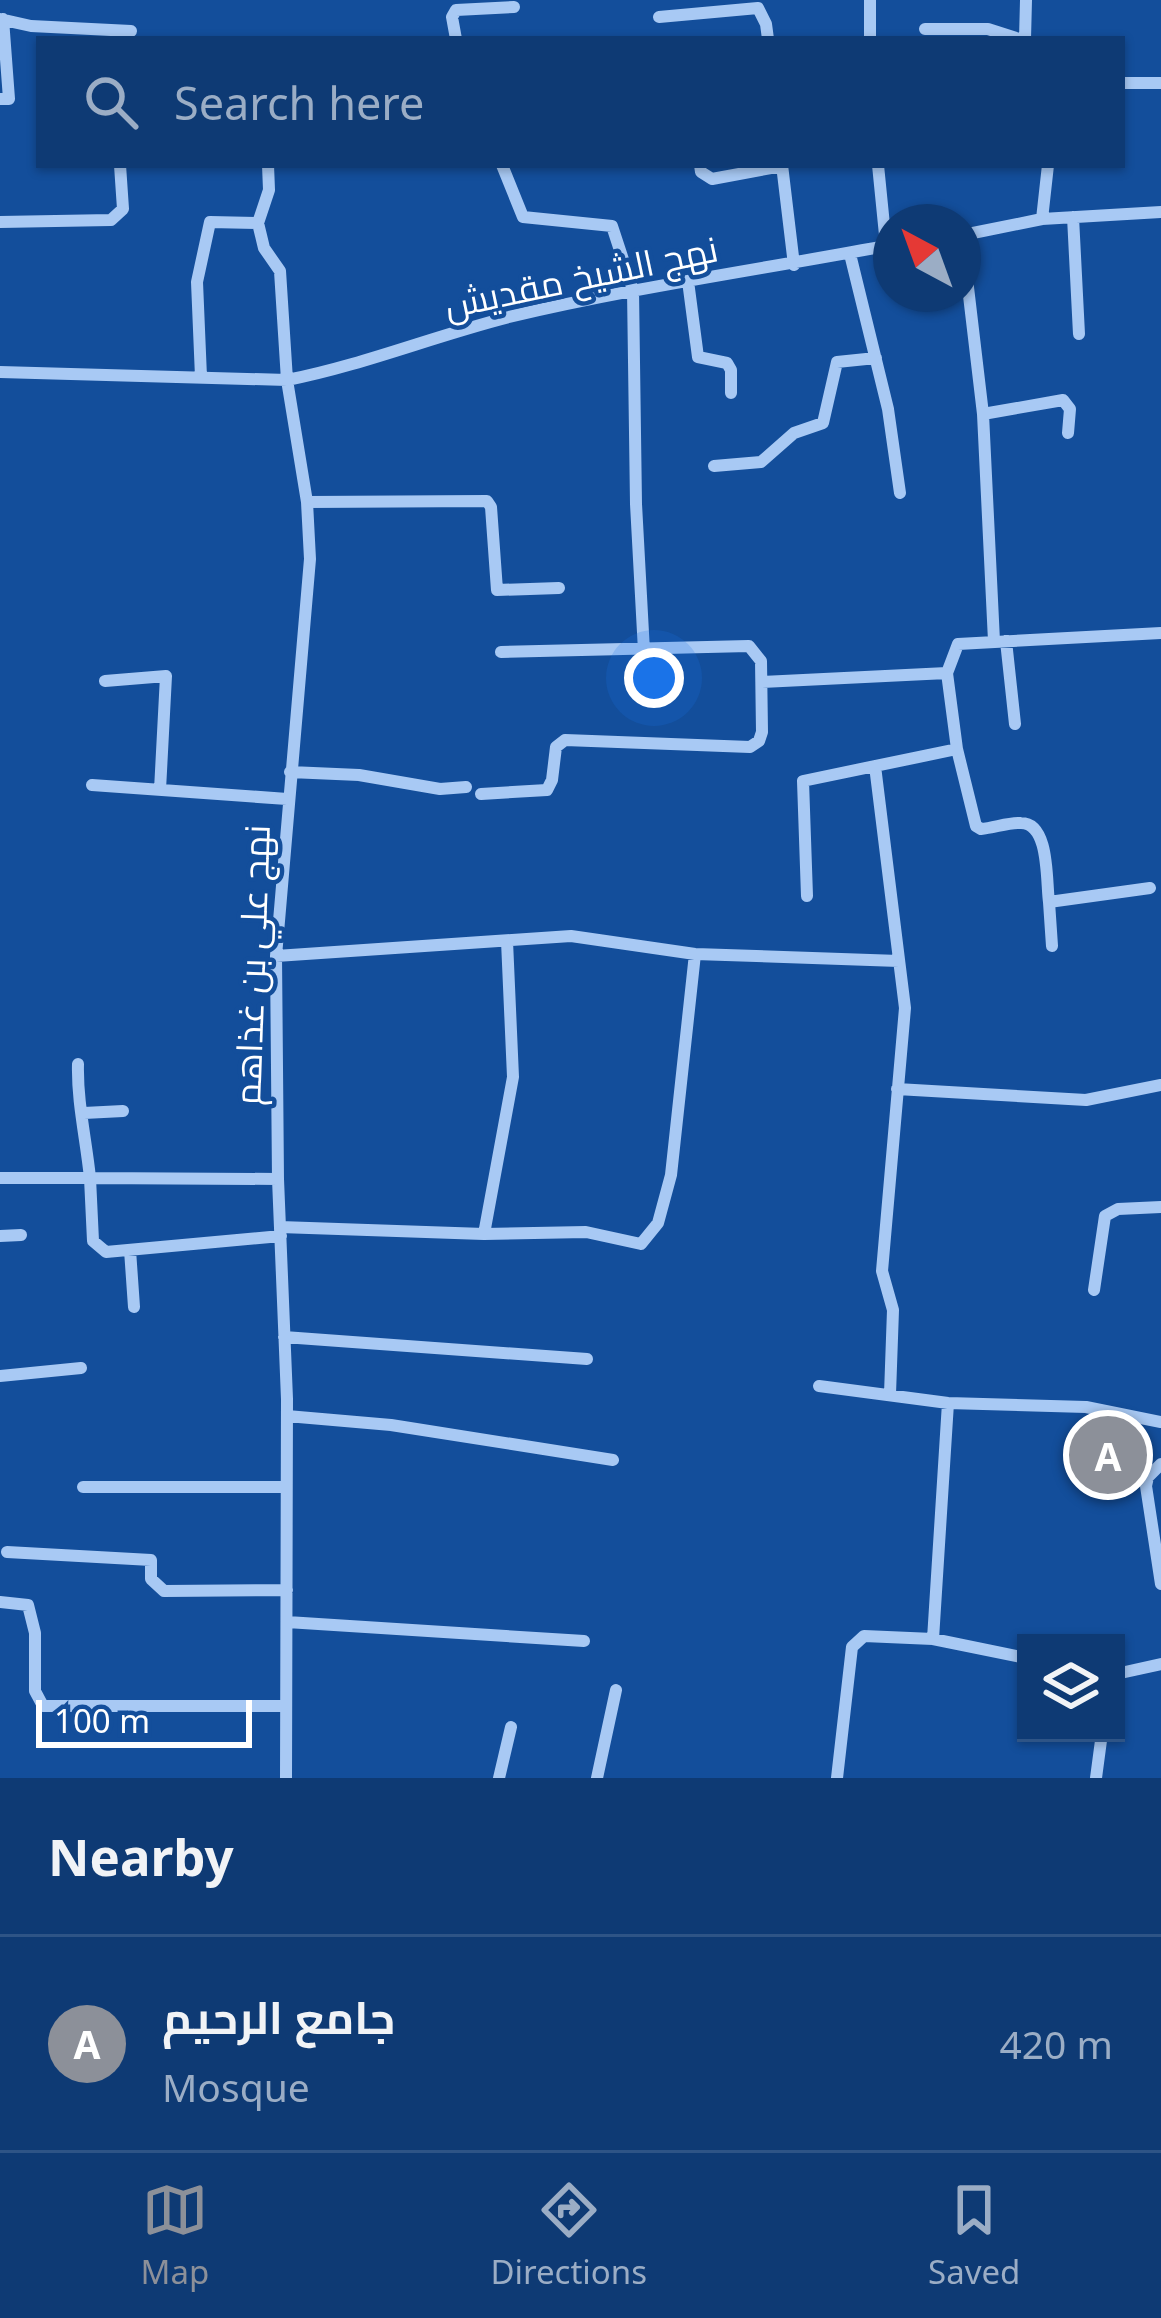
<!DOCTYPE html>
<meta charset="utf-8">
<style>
:root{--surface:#0e3a74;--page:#174179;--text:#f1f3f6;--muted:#9badc5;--line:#2e5486;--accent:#8c9099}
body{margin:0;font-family:"Noto Sans",Cairo,sans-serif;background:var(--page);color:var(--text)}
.controls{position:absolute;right:36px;bottom:36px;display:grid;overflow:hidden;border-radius:0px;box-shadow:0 3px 9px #0004}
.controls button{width:108px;height:108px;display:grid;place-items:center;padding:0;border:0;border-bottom:3px solid var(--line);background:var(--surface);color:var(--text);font:60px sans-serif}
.compass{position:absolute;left:873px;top:204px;width:108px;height:108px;border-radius:50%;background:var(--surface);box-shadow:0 3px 9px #0004;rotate:319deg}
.scale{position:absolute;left:36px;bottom:30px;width:216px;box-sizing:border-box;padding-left:12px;border:6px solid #fff;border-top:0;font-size:33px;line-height:42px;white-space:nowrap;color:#fff;-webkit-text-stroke:9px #134e9b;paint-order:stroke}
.you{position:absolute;left:654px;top:678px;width:42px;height:42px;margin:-30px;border:9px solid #fff;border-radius:50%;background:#1a73e8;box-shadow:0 0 0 18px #1a73e833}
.badge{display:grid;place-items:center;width:78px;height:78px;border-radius:50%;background:var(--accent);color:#fff;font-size:39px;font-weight:700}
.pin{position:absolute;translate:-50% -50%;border:6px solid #fff;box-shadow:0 3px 12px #0006}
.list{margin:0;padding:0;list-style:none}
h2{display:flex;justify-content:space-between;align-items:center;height:156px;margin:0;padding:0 48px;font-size:51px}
h2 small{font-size:39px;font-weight:400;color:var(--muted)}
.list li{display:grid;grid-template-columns:78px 1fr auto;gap:36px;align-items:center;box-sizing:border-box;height:216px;padding:0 48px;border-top:3px solid var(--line)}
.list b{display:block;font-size:45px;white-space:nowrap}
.list p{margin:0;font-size:39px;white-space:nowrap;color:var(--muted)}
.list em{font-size:39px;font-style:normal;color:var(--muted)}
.icon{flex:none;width:66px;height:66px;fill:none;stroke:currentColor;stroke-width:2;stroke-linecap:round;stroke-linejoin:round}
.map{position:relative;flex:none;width:1161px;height:1778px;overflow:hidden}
.search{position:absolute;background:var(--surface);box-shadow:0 3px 9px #0004;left:36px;right:36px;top:36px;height:132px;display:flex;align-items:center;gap:30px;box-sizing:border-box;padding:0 42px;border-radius:0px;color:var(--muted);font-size:45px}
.sheet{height:372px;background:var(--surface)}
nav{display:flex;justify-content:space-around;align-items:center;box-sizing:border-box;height:168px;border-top:3px solid var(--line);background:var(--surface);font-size:33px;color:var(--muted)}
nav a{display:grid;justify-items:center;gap:6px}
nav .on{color:var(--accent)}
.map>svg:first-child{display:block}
</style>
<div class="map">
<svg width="1161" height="1778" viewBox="0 0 1161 1778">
<rect width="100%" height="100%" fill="#134e9b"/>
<path fill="#3c77c2" stroke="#d0e4fd" stroke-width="3" d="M1095,1430v6l41,7 2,22 -59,2 3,-35z"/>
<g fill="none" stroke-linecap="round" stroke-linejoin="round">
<path stroke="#a8c9f4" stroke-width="12" d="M659,17l99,-9 8,16 2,15
M0,19l31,7 100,5
M925,29h63l31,10
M456,39l-4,-22 4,-7 58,-3
M870,39v-39
M1025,39l1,-39
M1122,83h39
M0,99h9l-6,-80
M268,165l1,25 -11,33 6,25 16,23 7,109 20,122 3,57 -34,397 2,223 9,220 -1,379
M502,165l21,52 89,9 21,64 3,214 8,147
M700,165l1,7 11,7 70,-13
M782,165l12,100
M878,165l8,80
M1073,217l6,117
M1042,219l6,-54
M0,222l111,-2 12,-11 -3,-44
M963,235l79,-16 119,-7
M963,245l20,169 11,227
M850,254l38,155 12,84
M688,281l10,76 29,6 4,7v23
M0,372l287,8c76,-15 147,-44 222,-63 126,-30 255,-48 382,-72
M201,377l-4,-95 13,-60 48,1
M983,414l80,-14 7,9 -2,24
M714,466l47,-4 33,-29 29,-10 14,-61 39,-4
M307,502l180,-1 4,6 6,83 62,-2
M1006,641l9,83
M105,681l61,-5 -6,114
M762,682l185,-9
M875,766l30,242 -23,263 11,39 -3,84
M290,772l69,3 81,14 26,-2
M92,785l195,14
M481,794l66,-4 5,-10 4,-33 9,-7 185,7 9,-6 3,-9 -1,-71 -12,-15 -248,6
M1150,888l-101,14c-3,-20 1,-79 -28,-79 -12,-1 -27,5 -40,6l-5,-3 -19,-77 -10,-76 11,-29 203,-11
M807,896l-4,-115 154,-32
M1049,902l3,44
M276,956l295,-20 124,18 204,7
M78,1064c-1,38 8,75 12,114l188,1
M897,1089l189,11 75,-15
M84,1113l39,-2
M0,1178h90l3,63 13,11 175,-16
M280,1227l204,7 29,-157 -6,-136
M484,1234l102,-2 55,12 17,-21 13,-48 24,-221
M0,1236l21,-1
M130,1250l4,57
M1094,1290l11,-74 13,-7 43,-2
M284,1337l303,22
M0,1376l81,-8
M819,1386l129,17 138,4 75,15
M287,1416l104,9 222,35
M1161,1464l-13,13 -2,9 15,98
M83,1487h203
M7,1552l144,8v19l13,12 123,-1
M0,1602l28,3 7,28v58l8,15h242
M287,1622l297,19
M933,1639l15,-236
M1116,1674l45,-10
M499,1778l12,-51
M597,1778l19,-88
M837,1778l15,-131 12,-11 69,3 93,19
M1096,1778l6,-45"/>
</g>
<g text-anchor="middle" stroke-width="9" stroke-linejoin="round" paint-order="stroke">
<g font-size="36" fill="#fff" stroke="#134e9b">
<text transform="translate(581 277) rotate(-12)" y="13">نهج الشيخ مقديش</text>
<text transform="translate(252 965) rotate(-88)" y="13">نهج علي بن غذاهم</text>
</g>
</g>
</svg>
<div class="controls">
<button><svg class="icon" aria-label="layers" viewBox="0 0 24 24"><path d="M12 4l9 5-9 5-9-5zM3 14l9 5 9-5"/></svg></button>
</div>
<svg class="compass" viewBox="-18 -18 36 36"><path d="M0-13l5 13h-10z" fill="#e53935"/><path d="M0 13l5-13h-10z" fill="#9badc5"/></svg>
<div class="scale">100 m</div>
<div class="you"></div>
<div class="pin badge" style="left:1108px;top:1455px">A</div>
<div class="search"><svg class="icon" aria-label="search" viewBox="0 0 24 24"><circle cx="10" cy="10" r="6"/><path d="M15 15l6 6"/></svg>Search here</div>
</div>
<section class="sheet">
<h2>Nearby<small></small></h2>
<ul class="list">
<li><span class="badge">A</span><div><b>جامع الرحيم</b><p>Mosque</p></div><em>420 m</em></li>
</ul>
</section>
<nav>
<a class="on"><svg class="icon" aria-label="map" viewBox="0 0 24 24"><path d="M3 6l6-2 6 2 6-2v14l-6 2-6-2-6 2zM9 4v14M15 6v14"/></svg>Map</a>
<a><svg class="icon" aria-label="directions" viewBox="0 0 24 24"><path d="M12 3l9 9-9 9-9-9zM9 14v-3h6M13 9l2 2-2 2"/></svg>Directions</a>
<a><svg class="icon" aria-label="saved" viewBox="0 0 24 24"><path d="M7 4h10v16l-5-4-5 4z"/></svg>Saved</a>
</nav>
